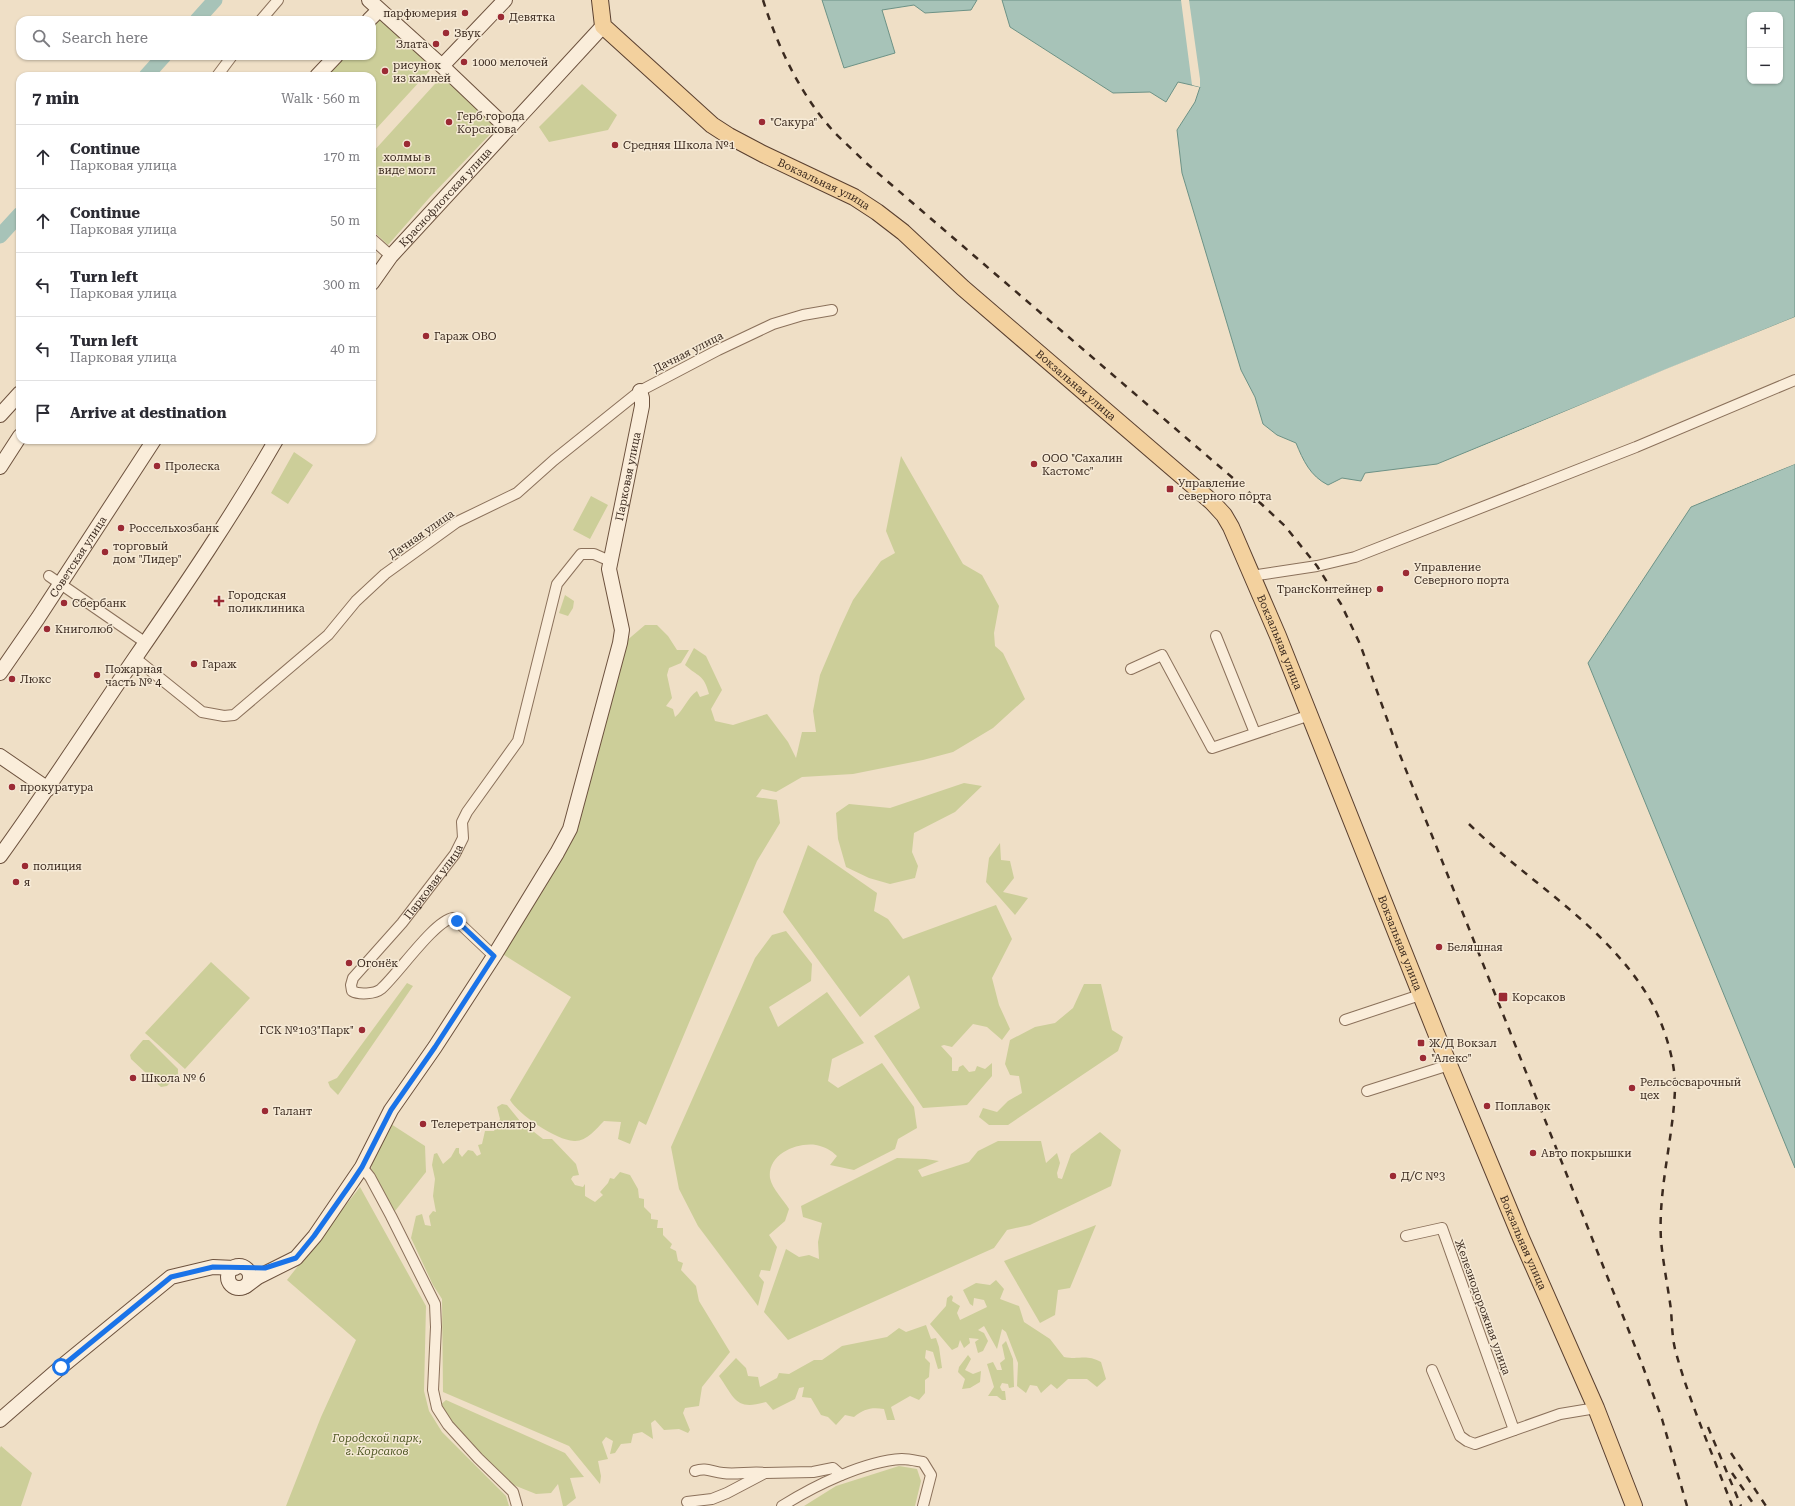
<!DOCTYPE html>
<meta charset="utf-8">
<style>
:root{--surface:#fff;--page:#f7f7f7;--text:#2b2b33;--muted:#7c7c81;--line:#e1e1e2}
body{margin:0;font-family:"Roboto Serif",serif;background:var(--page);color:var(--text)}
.controls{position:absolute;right:12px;top:12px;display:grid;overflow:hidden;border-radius:8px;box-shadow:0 1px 3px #0004}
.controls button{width:36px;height:36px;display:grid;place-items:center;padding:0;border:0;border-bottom:1px solid var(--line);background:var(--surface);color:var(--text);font:20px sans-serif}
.stop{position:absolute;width:12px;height:12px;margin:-9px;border:3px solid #1a73e8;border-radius:50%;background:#fff}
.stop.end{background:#1a73e8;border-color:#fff;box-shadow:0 1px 4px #0008}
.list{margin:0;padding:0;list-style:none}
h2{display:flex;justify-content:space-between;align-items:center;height:52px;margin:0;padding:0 16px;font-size:17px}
h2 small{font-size:13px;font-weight:400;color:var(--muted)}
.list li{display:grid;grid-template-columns:26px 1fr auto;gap:12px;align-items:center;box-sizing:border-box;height:64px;padding:0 16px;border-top:1px solid var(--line)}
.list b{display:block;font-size:15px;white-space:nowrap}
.list p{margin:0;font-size:13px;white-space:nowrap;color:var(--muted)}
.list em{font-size:13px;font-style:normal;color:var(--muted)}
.icon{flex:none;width:22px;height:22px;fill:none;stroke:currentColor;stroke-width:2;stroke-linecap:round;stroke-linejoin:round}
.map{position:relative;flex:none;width:1795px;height:1506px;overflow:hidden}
.search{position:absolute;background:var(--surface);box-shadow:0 1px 3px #0004;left:16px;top:16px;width:360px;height:44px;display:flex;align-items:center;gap:10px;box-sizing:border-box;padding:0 14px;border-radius:12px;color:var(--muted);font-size:15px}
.panel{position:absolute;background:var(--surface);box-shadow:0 1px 3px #0004;left:16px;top:72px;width:360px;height:372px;border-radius:12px}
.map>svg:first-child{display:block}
</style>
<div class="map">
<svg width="1795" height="1506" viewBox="0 0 1795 1506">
<rect width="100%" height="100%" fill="#efdfc6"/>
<path fill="#ccce99" d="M380,16l53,51 -57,62 -4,-4v-49h-48l19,-20h29v-31z
M444,74l55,51 -69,72 -42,48 -16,-15v-77z
M582,84l35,31 -9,15 -59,12 -10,-15z
M294,452l19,13 -25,39 -17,-11z
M901,456l62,108 19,11 17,31 -5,27 1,13 8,7 22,46 -32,29 -40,24 -30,8 -70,14 -51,3 -26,15 -14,-3 -6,8 21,3 3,23 -23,38 -111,264 -7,-4 -9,23 -12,-5 3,-17 -17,-1c-8,8 -18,21 -30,20 -18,-1 -55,-26 -64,-41l61,-103 -70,-44 75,-121 22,-77 11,-57 16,-56 20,-17h12l11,11 9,14h12l-8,13 -12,5 -2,7 5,23 -6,8 7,3 2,8c9,-7 12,-19 22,-26l3,6 9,-3c-5,-20 -11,-17 -24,-29l9,-17 12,8 16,34 -11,19 4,12 18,4 34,-11 21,28 8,16 6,-26h14l-3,-21 7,-36 20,-47 13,-28 28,-39 14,-8 -9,-22z
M591,496l17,9 -18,34 -17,-9z
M565,595l9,6 -1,7 -5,8 -9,-3z
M964,783l18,3 -27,26 -41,21 -2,19 6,14 -3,12 -25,6 -21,-6 -23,-11 -8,-28 -2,-26 13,-9 41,4z
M1000,843l1,17 9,1 4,17 -11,14 25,6 -13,17 -29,-33 3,-24z
M808,845l69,48 -3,18 14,8 15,20 93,-34 16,34 -20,39 7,27 11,24 -8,11 -15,-13 -14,-3 -21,23 -8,-2 -3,1 11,12v13h6l1,-4 4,-2 6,7 6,-1 2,-5 8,3 7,-6v13l-25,29 -44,3 -49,-72 46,-28 -11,-33 -49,42 -77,-105z
M786,931l26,33 -1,17 -42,26 9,20 49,-35 37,51 -32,16 -4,22 10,7 44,-25 32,44 3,21 -19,11 -3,10 -41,21 -24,-5 7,-9c-6,-6 -12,-9 -21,-11 -20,-3 -49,10 -46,33 2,11 14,22 19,31l-4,12 -16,14 8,12 -7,24 -9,-1 -2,6 5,6 -6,24 -60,-80 -19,-37 -8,-42 84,-189 17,-23z
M211,962l39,36 -65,71 -40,-36z
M407,983l6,3 -75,109 -8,-8 -2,-5 9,-4z
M1084,984h17l11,46 11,7 -5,14 -110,74h-19l-10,-8 4,-9 14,4 11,-11 14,-8 -3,-17 -9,-1 -5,-11 5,-24 25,-13 20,-4 18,-15z
M143,1040h6l29,29v5l-11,12 -6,1 -30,-28 -1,-4z
M502,1104l5,1 13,16 23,18h9l24,25 3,11 -6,1 -2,3 4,6 8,2 2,-3v12l10,6 8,-7 -3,-3 8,-9 2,-5 4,1 6,-7 10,3 8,14 1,9 5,1v8l7,7v5l7,1 -1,8h6v7l9,9 -2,4 6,3 2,10 5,2 -2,7 15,16 3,15 31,51 -28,35 -3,19 -14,2 -2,5 7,17 -2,3 -9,-4 -15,1 -9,-10 -4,3 2,16 -11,-7 -9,2 -2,9 -10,1 -6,9 -5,1 3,-13 -7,-4 -4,5 6,17 -10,2 3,15 -1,8 -31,-38 -126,-54 -1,-93 -9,-14 -22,-47 5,-22 6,-2 3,11 6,1 -2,-10 4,-5 3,1 -3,-16 2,-17 -3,-14 2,-11 3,-1 6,11 8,-7 5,-9h3v5l3,4 6,-7 5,1 4,5 4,-2 -3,-9 4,-1 3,-13h9l6,-12 -3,-12z
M391,1124l34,22 1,26 -35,44 -21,-39 3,-21z
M1100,1132l21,18 -10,36 -81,39 -23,5 -13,18 -206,92 -24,-28 22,-63 13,8 10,-2 10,4 -1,-17 4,-19 -19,-6 -2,-11 96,-48 29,1 13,2 -21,9 4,7 47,-15 9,-11 20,-10h43l5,22 11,-10 3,10 -3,10 1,5 4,1 9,-25z
M360,1187l66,119 -2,85 5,20 13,21 64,64 3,10h-223l35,-89 35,-77 -69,-60z
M1096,1225l-26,63 -12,2 -3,25 -15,8 -36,-62z
M996,1280l8,9 -4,10 19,7 5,16 26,17 14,18c16,3 22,-3 37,5l5,17 -9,8 -10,-8h-19l-11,10 -6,-5 -10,9 -4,-7 -7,-1 -4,8 -9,-7 1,-23 -12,-31 -4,-3 -5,20 -13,-23 -6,4 6,3 4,8 -5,10 -5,2 -3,-11 4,-3 -10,-1 1,5 -6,5 -4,-8 -2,7 -6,3 -22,-26 16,-18 1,-8 4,-3 2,2 -1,4 8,5 -3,7 3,7 27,-13 -3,-7 -10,-2 -1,8 -3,-2 -7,-14 13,-7 14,2z
M926,1325l5,14 5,-1 3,9 3,21 -4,1 -5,-17 -7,-2 -1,8 5,5 -1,14 -4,3v13l-6,7 -9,-4 -19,11 4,13h-8l-3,-11c-13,-2 -20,0 -30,8l-9,-2 -9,10 -8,-8 -7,-2 -10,-17 -9,-1 2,-10 -5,1 -4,11 -22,11 -7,-8c-30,9 -31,-3 -47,-26l17,-18 10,10 2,8 10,1 2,10 17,-9 2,-5 10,1 25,-14h8l20,-14 45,-9 12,-9 7,4z
M1006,1341l7,18 1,28 -5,1 -1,-4 -6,-1 -2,4 2,4h3l1,9h-4l-5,-4h-9l6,-9 -7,-23 6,-2 4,8h5l-2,-7 5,-4 -3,-14z
M968,1355l3,4 -6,11 8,4 8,-3 -1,11 -10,6 -8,1 3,-10 -7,-7 1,-5z
M446,1400l119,53 19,24 -14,1 6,20 -10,8h-3l-5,-22 -7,9 -15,1 -37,-15 -62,-71z
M1,1446l31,27 -11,33h-21v-58z
M899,1466l18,3 4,12 -6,25h-111l32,-20z"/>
<path fill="#a7c3b8" stroke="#6d9286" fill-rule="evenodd" d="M822,0h155l-6,10 -46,3 -11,-8 -32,5 13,43 -51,15z
M1002,0h793v317l-358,147 -72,9 -4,8 -19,-3 -14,7c-18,-9 -25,-25 -32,-42l-19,-8 -14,-11 -8,-27 -14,-27 -59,-197 -5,-43 18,-28 5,-15 -22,-5 -12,20 -16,-10 -37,1 -103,-66zM1750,15h30v66h-30z
M1795,464v704l-207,-505 103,-156z"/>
<path fill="#efdfc6" d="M1181,0h8l11,79v8l-8,-2z
M1795,317v2l-357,146 228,-96z
M1794,462l1,2 -107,43 2,-2z"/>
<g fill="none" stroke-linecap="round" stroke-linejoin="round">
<path stroke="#a7c3b8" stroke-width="15" d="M197,20l18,-20
M146,76l18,-20
M0,236l20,-22"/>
<defs>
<g id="street">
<path d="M261,20l17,-20"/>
<path d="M217,76l15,-20"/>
<path d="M372,239l19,17"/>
<path d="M49,576l97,67"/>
<path d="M1251,576l66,-10 38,-9 281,-110 159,-67"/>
<path d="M1216,636l39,97"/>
<path d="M135,658l67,54 22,4 10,-1 94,-80 28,-34 29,-27 72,-52 60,-29 37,-33 86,-69 78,-41 55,-26 30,-9 29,-5"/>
<path d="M1131,669l31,-14 50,93 98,-33"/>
<path id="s1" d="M494,956l-37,-35 -4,-3c-19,3 -55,56 -72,71 -6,5 -22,6 -29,2l-1,-6 2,-7 49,-55 53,-69 8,-16 -1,-16 5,-10 51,-71 39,-157 24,-30h13l16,7"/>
<path d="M1345,1020l75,-25"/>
<path d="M1367,1091l82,-26"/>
<path d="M362,1167l8,10 21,39 44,88 1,23 -3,63 4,18 11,17 30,33 35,34 4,14"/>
<path d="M1406,1236l36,-8 72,202"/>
<path d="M1432,1370l28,66 7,5 8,3 85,-30 36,-6"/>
<path d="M695,1471c11,-4 17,1 28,2 14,2 28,-2 42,0"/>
<path d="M687,1502l25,-3 15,-6 38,-20 48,-1 20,-4 8,7"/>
<path d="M782,1506c32,-20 82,-45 120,-47 7,0 15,2 21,3l8,13 -8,31"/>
</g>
<g id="secondary">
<path d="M369,0l73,66 66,63"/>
<path d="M369,20l10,-10"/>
<path d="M442,66l63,-66"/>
<path d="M317,76l19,-20"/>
<path id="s2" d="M372,283l19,-27 212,-230"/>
<path d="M0,415l20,-22"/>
<path d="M0,467l20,-31"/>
<path id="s3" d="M0,673l38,-55 116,-178"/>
<path d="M0,756l48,33"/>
<path d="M0,856c47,-65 90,-132 135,-198 49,-71 98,-143 141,-218"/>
<circle cx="239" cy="1277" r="11"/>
<path id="s4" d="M246,1286l12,-9 38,-19 19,-22 47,-69 29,-57 44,-63 59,-91 63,-103 13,-24 50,-186 2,-13 -13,-61 33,-163v-8l-2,-7"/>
<path d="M0,1420l61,-53 110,-90 42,-10 22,1"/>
</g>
<g id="primary">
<path id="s5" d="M600,0l3,26 109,99 17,11 34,18 91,43 23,15 26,20 60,56 249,214 12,13 7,12 47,109 162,407 81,195 75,170 38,98"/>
</g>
</defs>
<use href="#street" stroke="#8b715b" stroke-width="12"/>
<use href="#secondary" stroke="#6d523e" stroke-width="16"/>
<use href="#primary" stroke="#593f2f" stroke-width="18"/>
<use href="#street" stroke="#faedda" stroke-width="10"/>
<use href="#secondary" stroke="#faedda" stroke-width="14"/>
<use href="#primary" stroke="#f3d19e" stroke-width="16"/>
<path stroke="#3b2a1f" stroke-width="2.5" stroke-dasharray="7 7" stroke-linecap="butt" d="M763,0c15,48 39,98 73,134 10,10 20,19 29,28l376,323 44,41 32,40 24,38 19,40 40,111 242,609 20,55 25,87
M1469,824c58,57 133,99 177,169 16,25 30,67 29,96 -2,51 -17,100 -14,151 2,23 7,47 10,70 1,13 1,26 4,39 14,53 38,105 57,157
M1708,1427l33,79
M1731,1453l35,53
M1732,1473l23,33"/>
</g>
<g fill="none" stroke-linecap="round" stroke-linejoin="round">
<path stroke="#1a73e8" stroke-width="5" d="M61,1367l110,-90 42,-10 52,1 31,-10 18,-22 38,-54 10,-15 29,-57 44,-63 59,-91 -37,-35"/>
</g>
<g fill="#9b2a34" stroke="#f6ead6" stroke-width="1.5">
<circle cx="465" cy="13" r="4"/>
<circle cx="501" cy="17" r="4"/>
<circle cx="446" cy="33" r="4"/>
<circle cx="436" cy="44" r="4"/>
<circle cx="464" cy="62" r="4"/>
<circle cx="385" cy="71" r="4"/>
<circle cx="449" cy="122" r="4"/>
<circle cx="762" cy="122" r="4"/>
<circle cx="407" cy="144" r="4"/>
<circle cx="615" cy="145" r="4"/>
<circle cx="426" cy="336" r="4"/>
<circle cx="1034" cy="464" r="4"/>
<circle cx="157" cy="466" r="4"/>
<rect x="1166" y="485" width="8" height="8" rx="2"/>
<circle cx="121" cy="528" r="4"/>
<circle cx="105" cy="552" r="4"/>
<circle cx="1406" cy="573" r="4"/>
<circle cx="1380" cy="589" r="4"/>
<path d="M217 595h4v4h4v4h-4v4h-4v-4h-4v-4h4z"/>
<circle cx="64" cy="603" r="4"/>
<circle cx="47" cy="629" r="4"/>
<circle cx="194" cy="664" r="4"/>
<circle cx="97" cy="675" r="4"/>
<circle cx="12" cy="679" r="4"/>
<circle cx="12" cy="787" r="4"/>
<circle cx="25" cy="866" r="4"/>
<circle cx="16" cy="882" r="4"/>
<circle cx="1439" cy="947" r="4"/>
<circle cx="349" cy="963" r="4"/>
<rect x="1498" y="992" width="10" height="10" rx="2"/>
<circle cx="362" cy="1030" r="4"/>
<rect x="1417" y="1039" width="8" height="8" rx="2"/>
<circle cx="1423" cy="1058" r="4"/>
<circle cx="133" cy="1078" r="4"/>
<circle cx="1632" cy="1088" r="4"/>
<circle cx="1487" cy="1106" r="4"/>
<circle cx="265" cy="1111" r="4"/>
<circle cx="423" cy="1124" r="4"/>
<circle cx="1533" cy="1153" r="4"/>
<circle cx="1393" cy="1176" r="4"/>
</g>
<g text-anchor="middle" stroke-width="3" stroke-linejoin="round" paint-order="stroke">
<g font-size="11" fill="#3b2a1f" stroke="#f6ead6" text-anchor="start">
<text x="457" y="17" text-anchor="end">парфюмерия</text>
<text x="509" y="21">Девятка</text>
<text x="454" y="37">Звук</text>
<text x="428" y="48" text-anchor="end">Злата</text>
<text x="472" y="66">1000 мелочей</text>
<text x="393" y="69">рисунок<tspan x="393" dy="13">из камней</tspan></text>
<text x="457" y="120">Герб города<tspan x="457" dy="13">Корсакова</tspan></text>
<text x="770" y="126">"Сакура"</text>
<text x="623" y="149">Средняя Школа №1</text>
<text x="407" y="161" text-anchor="middle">холмы в<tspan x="407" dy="13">виде могл</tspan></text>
<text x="434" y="340">Гараж ОВО</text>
<text x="1042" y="462">ООО "Сахалин<tspan x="1042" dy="13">Кастомс"</tspan></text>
<text x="165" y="470">Пролеска</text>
<text x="1178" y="487">Управление<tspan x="1178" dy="13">северного порта</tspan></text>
<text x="129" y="532">Россельхозбанк</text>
<text x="113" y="550">торговый<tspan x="113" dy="13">дом "Лидер"</tspan></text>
<text x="1414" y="571">Управление<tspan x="1414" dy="13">Северного порта</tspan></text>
<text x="1372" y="593" text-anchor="end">ТрансКонтейнер</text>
<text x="228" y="599">Городская<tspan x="228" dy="13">поликлиника</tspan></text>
<text x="72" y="607">Сбербанк</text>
<text x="55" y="633">Книголюб</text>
<text x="202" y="668">Гараж</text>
<text x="105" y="673">Пожарная<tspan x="105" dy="13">часть № 4</tspan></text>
<text x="20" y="683">Люкс</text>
<text x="20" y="791">прокуратура</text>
<text x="33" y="870">полиция</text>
<text x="24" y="886">я</text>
<text x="1447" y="951">Беляшная</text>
<text x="357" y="967">Огонёк</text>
<text x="1512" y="1001">Корсаков</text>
<text x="354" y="1034" text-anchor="end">ГСК №103"Парк"</text>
<text x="1429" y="1047">Ж/Д Вокзал</text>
<text x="1431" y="1062">"Алекс"</text>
<text x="141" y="1082">Школа № 6</text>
<text x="1640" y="1086">Рельсосварочный<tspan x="1640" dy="13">цех</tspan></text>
<text x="1495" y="1110">Поплавок</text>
<text x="273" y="1115">Талант</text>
<text x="431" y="1128">Телеретранслятор</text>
<text x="1541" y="1157">Авто покрышки</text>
<text x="1401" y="1180">Д/С №3</text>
</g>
<g font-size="11" fill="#3b2a1f" stroke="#f6ead6">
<text dy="4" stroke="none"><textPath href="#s5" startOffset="300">Вокзальная улица</textPath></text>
<text dy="4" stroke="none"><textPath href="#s2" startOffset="113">Краснофлотская улица</textPath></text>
<text transform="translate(688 352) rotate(-27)" y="4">Дачная улица</text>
<text dy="4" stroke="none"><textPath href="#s5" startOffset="624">Вокзальная улица</textPath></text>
<text dy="4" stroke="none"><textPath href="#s4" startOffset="930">Парковая улица</textPath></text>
<text transform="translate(421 534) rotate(-35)" y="4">Дачная улица</text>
<text dy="4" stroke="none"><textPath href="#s3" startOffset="140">Советская улица</textPath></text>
<text dy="4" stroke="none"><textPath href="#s5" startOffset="960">Вокзальная улица</textPath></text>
<text dy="4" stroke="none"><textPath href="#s1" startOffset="327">Парковая улица</textPath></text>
<text dy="4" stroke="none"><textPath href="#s5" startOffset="1284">Вокзальная улица</textPath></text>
<text dy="4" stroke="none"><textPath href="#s5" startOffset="1608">Вокзальная улица</textPath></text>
<text transform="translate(1483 1307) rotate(70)" y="4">Железнодорожная улица</text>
</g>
<g font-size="11" font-style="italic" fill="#4f5825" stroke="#f6ead6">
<text x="377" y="1442">Городской парк,<tspan x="377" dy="13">г. Корсаков</tspan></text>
</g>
</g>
</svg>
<div class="controls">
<button>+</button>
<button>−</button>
</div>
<div class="stop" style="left:61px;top:1367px"></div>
<div class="stop end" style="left:457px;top:921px"></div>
<div class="search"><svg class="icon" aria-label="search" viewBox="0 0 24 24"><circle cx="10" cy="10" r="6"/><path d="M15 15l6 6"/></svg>Search here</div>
<section class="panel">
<h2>7 min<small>Walk · 560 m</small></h2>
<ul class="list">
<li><svg class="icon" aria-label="ahead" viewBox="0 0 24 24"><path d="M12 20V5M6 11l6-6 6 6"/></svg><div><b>Continue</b><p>Парковая улица</p></div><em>170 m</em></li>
<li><svg class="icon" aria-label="ahead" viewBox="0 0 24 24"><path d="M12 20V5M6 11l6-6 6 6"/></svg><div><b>Continue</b><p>Парковая улица</p></div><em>50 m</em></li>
<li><svg class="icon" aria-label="left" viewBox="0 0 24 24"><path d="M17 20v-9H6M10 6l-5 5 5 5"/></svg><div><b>Turn left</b><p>Парковая улица</p></div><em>300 m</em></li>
<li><svg class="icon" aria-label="left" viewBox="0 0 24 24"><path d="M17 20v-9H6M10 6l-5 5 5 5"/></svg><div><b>Turn left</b><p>Парковая улица</p></div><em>40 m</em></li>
<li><svg class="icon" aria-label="arrive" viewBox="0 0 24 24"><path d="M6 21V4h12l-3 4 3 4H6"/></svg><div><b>Arrive at destination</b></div></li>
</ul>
</section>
</div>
